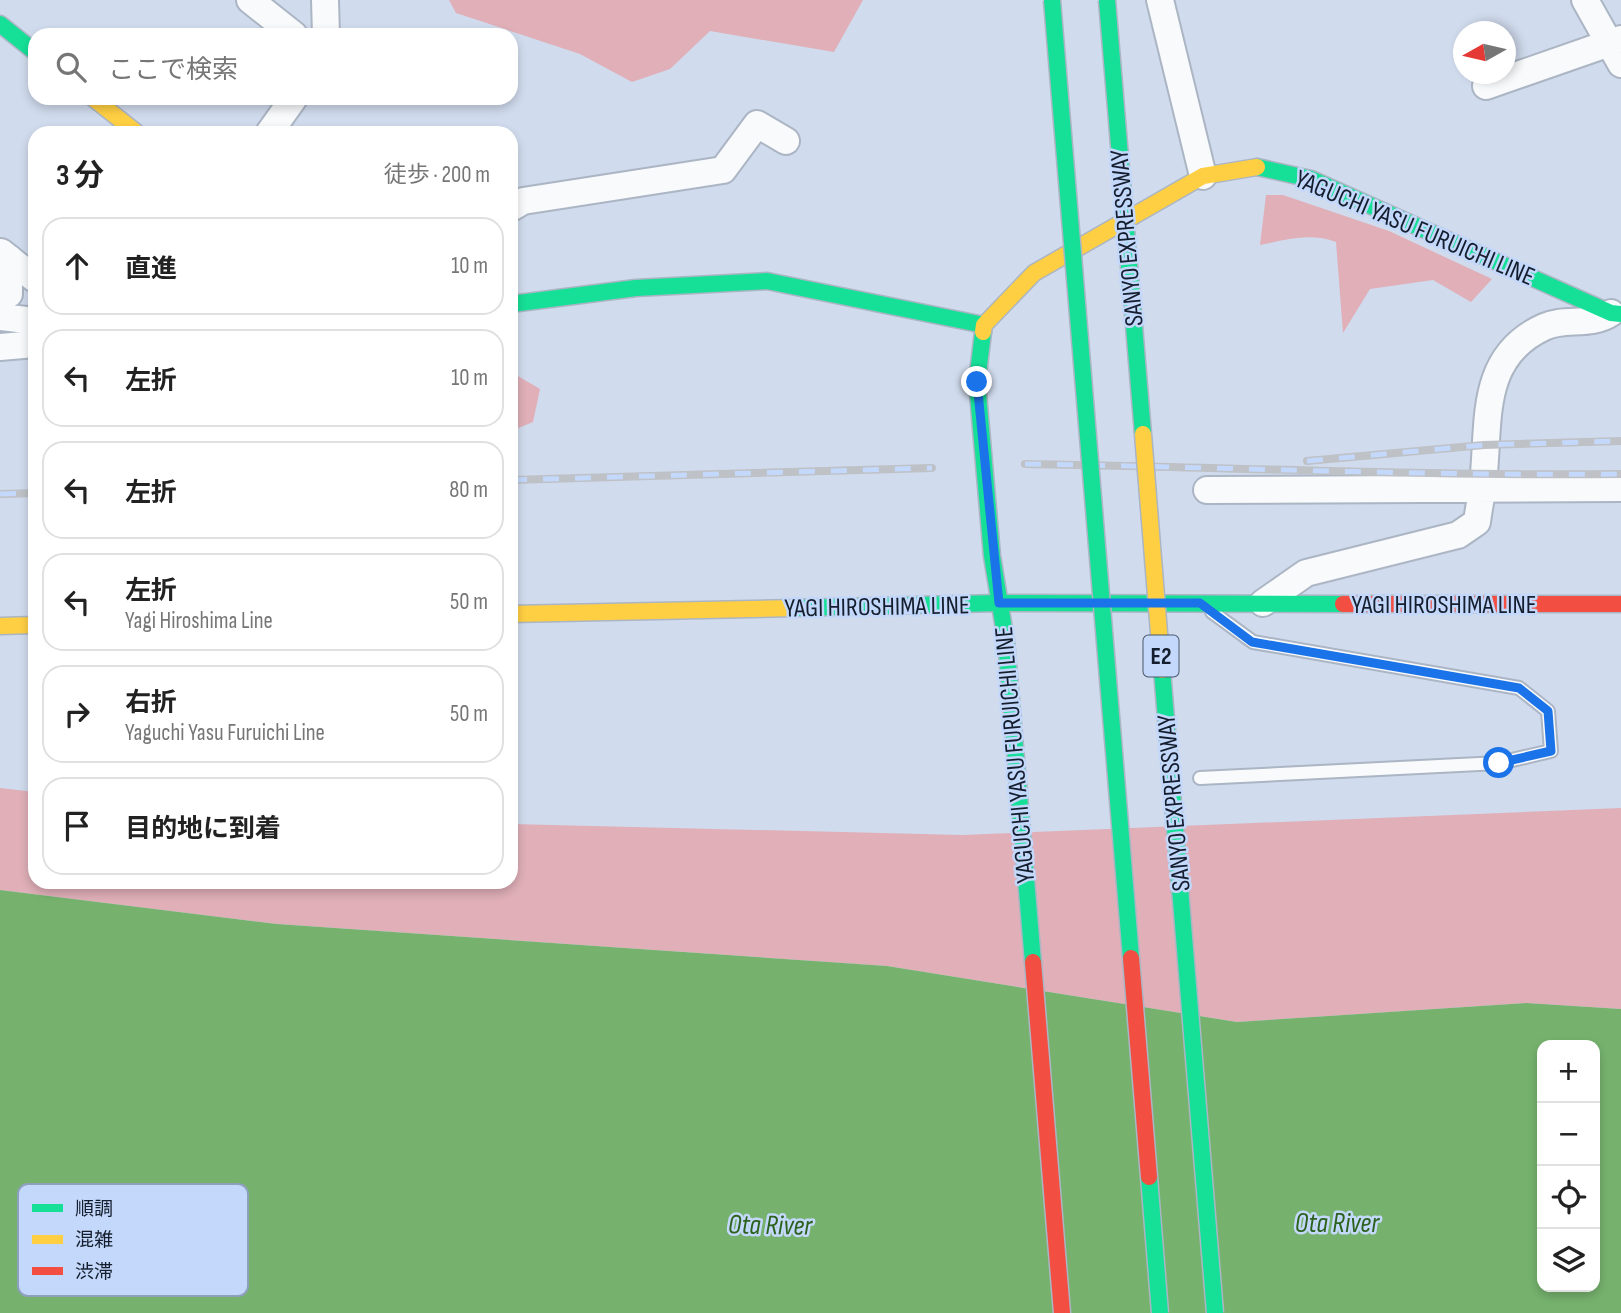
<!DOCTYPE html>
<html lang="ja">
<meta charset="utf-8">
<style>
:root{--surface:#fff;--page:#f2f2f2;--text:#222;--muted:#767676;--line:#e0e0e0}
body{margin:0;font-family:"Sofia Sans Condensed","Noto Sans JP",sans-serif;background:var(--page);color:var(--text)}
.controls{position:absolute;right:21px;bottom:21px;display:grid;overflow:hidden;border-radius:14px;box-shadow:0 4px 10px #0003}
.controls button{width:63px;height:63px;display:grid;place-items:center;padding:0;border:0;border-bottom:2px solid var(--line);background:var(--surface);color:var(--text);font:35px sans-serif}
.compass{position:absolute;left:1453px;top:21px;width:63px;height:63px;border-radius:50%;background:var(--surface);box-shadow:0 4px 10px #0003;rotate:262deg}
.stop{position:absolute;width:21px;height:21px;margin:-16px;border:5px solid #1a73e8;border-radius:50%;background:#fff}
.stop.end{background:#1a73e8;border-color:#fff;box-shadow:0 2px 7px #0008}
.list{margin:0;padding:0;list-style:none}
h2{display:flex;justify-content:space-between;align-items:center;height:91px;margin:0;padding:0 28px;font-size:30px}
h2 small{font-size:23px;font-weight:400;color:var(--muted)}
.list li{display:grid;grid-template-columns:46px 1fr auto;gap:21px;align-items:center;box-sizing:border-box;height:98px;margin:0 14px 14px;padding:0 14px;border:2px solid var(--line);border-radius:21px}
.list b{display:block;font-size:26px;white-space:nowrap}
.list p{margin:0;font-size:23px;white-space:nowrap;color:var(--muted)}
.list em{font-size:23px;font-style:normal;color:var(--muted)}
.icon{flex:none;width:38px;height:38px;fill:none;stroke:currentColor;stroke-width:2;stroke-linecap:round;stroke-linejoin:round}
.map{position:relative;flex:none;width:1621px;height:1313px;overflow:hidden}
.search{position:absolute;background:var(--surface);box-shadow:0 4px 10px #0003;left:28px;top:28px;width:490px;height:77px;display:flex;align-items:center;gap:18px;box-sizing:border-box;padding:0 24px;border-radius:21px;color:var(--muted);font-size:26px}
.panel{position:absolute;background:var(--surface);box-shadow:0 4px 10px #0003;left:28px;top:126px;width:490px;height:763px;border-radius:21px}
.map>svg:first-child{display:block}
</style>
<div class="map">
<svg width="1621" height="1313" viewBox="0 0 1621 1313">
<rect width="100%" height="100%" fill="#d0dbed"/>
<path fill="#e0afb8" d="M449,0h414l-29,52 -124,-21 -40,38 -38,13 -52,-28 -124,-41z
M1266,195h17l106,36 103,48 -21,23 -38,-22 -63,9 -27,44 -7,-91c-26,-10 -51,-2 -76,3z
M511,372l29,17 -7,33 -22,9z
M0,788l35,4v90h476v-58l451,11 659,-27v201l-95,-6 -289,19 -350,-56 -610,-42 -277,-34z"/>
<path fill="#76b26e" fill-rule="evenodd" d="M0,890l277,34 610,42 350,56 289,-19 95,6v304h-1621zM1542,1045h53v242h-53z"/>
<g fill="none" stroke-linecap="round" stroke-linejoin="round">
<defs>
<path id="lane" d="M1200,778l299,-15 52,-12 -3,-40 -29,-23 -266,-46 -41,-30"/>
<path id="street" d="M250,0l44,35
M325,0l1,35
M1160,0l43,176
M1585,0l36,64
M1486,86l135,-47
M269,133l25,-35
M511,208l12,-7 200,-31 34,-46 29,17
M1,252l34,27
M0,300l9,-6v-36
M0,317l35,4
M0,347l35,-3
M1207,490l414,-2
M1263,603l43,-30 152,-38 19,-13c2,-16 6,-33 7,-49 5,-56 -3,-117 60,-146 21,-10 46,0 67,-14"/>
<path id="fast" d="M0,24l35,28
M1257,167l54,12 300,134 10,1
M511,304l125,-16 131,-7 217,44
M983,332l-6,50 15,174 14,85 27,321
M794,608l205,-5 344,1"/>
<path id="slow" d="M93,98l44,35
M983,332l1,-7 50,-52 169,-97 54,-9
M511,614l283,-6
M0,626l35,-1"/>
<path id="jam" d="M1343,604h278
M1033,962l29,351"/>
</defs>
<use href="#lane" stroke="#abb5c4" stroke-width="16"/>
<use href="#street" stroke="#abb5c4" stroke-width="30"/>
<use href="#fast" stroke="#abb5c4" stroke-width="19"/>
<use href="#slow" stroke="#abb5c4" stroke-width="19"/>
<use href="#jam" stroke="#abb5c4" stroke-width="19"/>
<use href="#lane" stroke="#f8fafc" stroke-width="12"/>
<use href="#street" stroke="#f8fafc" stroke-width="26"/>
<use href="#fast" stroke="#16e098" stroke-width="16"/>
<use href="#slow" stroke="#ffcf43" stroke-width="16"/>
<use href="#jam" stroke="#f24e42" stroke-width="16"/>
<defs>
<path id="rail" d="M1307,461l177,-16 137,-4
M1025,464c199,3 397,12 596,10
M511,480l421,-12
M0,494l35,-1"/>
</defs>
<use href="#rail" stroke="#bec1c6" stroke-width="8"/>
<use href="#rail" stroke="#c3d8fa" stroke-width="5" stroke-dasharray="16" stroke-linecap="butt"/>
<defs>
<path id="fast-bridge" d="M1052,0l79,958
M1107,0l36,434
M1162,670l53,643
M1149,1177l11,136"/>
<path id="slow-bridge" d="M1143,434l19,236"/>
<path id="jam-bridge" d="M1131,958l18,219"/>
</defs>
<use href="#fast-bridge" stroke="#abb5c4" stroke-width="19" stroke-linecap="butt"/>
<use href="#slow-bridge" stroke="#abb5c4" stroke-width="19" stroke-linecap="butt"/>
<use href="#jam-bridge" stroke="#abb5c4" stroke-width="19" stroke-linecap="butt"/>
<use href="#fast-bridge" stroke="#16e098" stroke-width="16"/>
<use href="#slow-bridge" stroke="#ffcf43" stroke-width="16"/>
<use href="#jam-bridge" stroke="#f24e42" stroke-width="16"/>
</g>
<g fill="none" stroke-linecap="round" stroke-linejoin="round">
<path stroke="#1a73e8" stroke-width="9" d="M977,382l22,221h201l52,39 267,46 29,23 3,40 -52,12"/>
</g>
<g text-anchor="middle" stroke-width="5" stroke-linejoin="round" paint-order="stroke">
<rect fill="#c3d8fa" stroke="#49566b" stroke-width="2" x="1143.5" y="635.5" width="35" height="41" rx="5"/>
<g font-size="24" font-weight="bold" fill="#151e2e">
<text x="1161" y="664">E2</text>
</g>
<g font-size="26" fill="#151e2e" stroke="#c3d8fa">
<text transform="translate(1415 227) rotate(23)" y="9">YAGUCHI YASU FURUICHI LINE</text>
<text transform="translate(1126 238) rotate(-95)" y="9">SANYO EXPRESSWAY</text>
<text x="1444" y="613">YAGI HIROSHIMA LINE</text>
<text transform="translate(877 606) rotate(-1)" y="9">YAGI HIROSHIMA LINE</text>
<text transform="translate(1014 755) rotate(-95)" y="9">YAGUCHI YASU FURUICHI LINE</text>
<text transform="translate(1173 803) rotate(-95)" y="9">SANYO EXPRESSWAY</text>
</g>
<g font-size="28" font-style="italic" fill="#2c621c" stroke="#c3d8fa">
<text x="1337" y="1232">Ota River</text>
<text transform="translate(770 1224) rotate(1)" y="10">Ota River</text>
</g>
</g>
<rect x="18" y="1184" width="230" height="112" rx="10" fill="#c3d8fa" stroke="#8fa0bd" stroke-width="2"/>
<rect x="32" y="1204" width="31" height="8" fill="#16e098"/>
<rect x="32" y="1235" width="31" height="9" fill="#ffcf43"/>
<rect x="32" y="1267" width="31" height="8" fill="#f24e42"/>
<g font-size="19" fill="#151e2e">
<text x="75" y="1215">順調</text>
<text x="75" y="1246">混雑</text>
<text x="75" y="1278">渋滞</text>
</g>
</svg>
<div class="controls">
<button>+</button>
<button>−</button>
<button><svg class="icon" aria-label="locate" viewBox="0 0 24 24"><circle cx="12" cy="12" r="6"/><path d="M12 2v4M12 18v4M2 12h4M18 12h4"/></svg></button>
<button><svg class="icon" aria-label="layers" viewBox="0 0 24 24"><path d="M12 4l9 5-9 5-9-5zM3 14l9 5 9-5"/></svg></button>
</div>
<svg class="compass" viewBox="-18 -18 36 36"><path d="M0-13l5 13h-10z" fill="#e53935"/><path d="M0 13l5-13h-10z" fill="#767676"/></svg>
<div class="stop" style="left:1499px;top:763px"></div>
<div class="stop end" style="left:977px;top:382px"></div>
<div class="search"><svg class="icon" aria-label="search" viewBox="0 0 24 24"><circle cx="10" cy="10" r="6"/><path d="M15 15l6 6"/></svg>ここで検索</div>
<section class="panel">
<h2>3 分<small>徒歩 · 200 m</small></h2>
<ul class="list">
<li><svg class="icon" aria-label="ahead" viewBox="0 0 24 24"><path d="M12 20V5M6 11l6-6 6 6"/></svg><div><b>直進</b></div><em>10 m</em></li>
<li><svg class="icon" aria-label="left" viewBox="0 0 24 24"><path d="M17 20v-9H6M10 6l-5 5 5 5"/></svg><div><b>左折</b></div><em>10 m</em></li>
<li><svg class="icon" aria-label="left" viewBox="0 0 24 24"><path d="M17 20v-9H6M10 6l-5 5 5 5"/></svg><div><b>左折</b></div><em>80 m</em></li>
<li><svg class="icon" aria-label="left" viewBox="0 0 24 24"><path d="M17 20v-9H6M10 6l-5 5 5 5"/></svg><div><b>左折</b><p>Yagi Hiroshima Line</p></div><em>50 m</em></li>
<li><svg class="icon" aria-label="right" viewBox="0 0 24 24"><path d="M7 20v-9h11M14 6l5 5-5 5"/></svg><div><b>右折</b><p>Yaguchi Yasu Furuichi Line</p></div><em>50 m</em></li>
<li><svg class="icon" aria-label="arrive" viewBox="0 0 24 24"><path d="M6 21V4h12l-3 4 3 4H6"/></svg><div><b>目的地に到着</b></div></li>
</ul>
</section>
</div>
